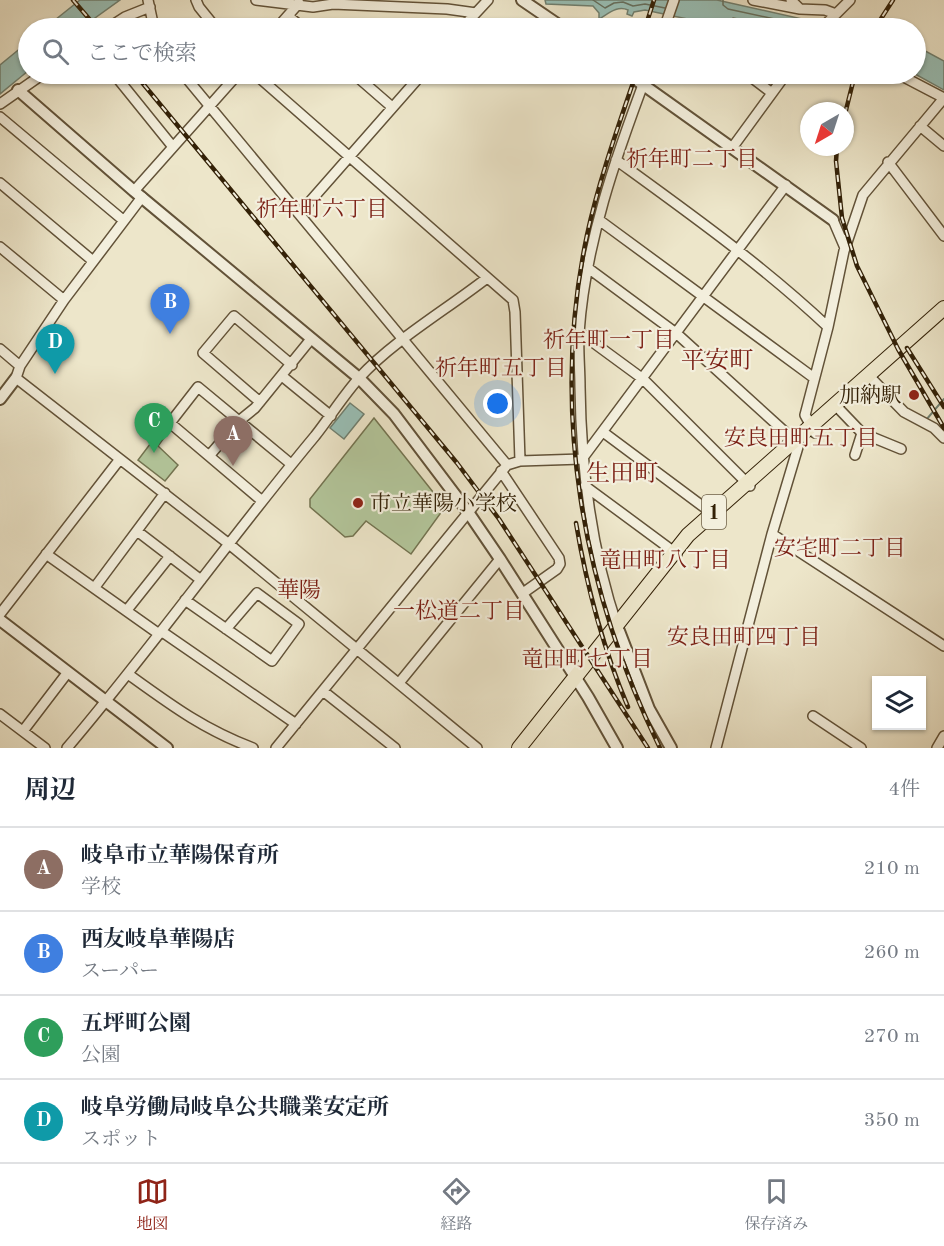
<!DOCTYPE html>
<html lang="ja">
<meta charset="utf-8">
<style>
:root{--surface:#fff;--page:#f6f6f7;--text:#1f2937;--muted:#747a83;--line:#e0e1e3;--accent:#8f2418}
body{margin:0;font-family:"Old Standard TT","Noto Serif JP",serif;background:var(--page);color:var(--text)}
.controls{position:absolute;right:18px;bottom:18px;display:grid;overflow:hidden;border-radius:0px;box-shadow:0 2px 4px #0004}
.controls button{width:54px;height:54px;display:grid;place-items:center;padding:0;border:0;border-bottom:2px solid var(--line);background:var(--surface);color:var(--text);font:30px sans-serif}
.compass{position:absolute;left:800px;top:102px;width:54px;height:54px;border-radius:50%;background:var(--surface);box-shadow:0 2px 4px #0004;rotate:219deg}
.you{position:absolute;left:498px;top:404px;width:21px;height:21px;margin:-15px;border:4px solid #fff;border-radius:50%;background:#1a73e8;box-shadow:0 0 0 9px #1a73e833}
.badge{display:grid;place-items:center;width:39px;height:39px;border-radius:50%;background:var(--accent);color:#fff;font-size:20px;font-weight:700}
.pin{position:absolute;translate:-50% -50px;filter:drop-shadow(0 2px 3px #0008)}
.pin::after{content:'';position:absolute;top:32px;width:21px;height:18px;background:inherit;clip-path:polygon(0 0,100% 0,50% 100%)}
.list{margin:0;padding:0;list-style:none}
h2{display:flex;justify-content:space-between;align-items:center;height:78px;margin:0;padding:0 24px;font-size:26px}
h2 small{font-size:20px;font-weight:400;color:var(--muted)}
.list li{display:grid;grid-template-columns:39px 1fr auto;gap:18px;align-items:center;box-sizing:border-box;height:84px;padding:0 24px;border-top:2px solid var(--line)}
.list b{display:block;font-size:22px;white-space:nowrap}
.list p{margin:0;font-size:20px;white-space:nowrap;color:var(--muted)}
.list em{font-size:20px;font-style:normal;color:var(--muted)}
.icon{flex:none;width:33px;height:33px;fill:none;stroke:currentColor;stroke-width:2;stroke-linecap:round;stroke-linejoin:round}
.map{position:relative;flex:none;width:944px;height:748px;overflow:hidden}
.search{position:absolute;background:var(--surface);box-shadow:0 2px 4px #0004;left:18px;right:18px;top:18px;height:66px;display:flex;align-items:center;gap:15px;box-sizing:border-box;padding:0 21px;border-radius:33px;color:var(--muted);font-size:22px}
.sheet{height:414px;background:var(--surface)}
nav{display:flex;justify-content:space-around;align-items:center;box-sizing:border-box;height:84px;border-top:2px solid var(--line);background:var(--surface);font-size:16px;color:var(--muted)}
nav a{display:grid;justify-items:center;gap:3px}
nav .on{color:var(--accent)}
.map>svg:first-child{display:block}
</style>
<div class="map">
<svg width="944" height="748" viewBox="0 0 944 748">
<rect width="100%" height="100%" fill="#ede6ca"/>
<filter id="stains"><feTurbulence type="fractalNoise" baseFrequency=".00333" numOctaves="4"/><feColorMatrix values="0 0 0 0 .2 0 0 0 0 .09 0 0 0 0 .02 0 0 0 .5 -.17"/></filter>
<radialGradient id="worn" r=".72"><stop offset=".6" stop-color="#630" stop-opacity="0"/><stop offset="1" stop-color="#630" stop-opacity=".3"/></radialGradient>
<path fill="#b3c69b" stroke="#737451" stroke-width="1.5" d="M374,418l71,89 -34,47 -45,-33 -13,15 -8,1 -35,-30v-8z
M166,423l5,5 -13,18 20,19 -13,16 -27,-21z"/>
<path fill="#99c0b7" stroke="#708071" stroke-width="1.5" d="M80,0h40l-39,28h-36z
M545,0h172l125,28h-112l-85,-18 -11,2 -2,4 -5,-2 1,-4c-11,-5 -20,4 -29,9v-6l-6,-7 -47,-2z
M28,42v29l-28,23v-29z
M916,46l28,15v29l-29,-16z
M350,403l14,11 -20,25 -14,-11z"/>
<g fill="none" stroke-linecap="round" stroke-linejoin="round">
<path stroke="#66705f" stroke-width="1.5" d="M593,0l12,8 9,-5 9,-1 10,4 12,-2 20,4
M723,0v5l5,4 88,19
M731,28l-1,-8 3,-2 50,10"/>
<path stroke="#708071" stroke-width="2" d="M926,420l18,-21"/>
<defs>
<path id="minor" d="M148,0l6,28
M196,0l3,7 17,21
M256,0l57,7 20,-3 114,5 29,4
M753,0l47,9
M791,0l9,9 25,1 11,4
M288,16l15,12
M665,26l9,-26
M108,28l17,-11 25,-10
M277,28l22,-25
M462,28l26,-28
M822,28l28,-28
M114,74l59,73
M183,74l324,391
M255,74l258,226 2,12 5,149
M354,74l38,33
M747,74l25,19
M0,104l43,-30
M0,117l123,103
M920,126l24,20
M732,148l54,-74
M616,160c73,53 146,105 212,167
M888,162l56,74
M0,183l93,78
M134,191l104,-117
M142,197l-78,103 -44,66 -4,12 213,166 248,204
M299,214l123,-140
M599,220l215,158
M833,220l12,28
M0,247l64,53
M588,268l88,65 119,108 3,6 -26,87 -56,214
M579,332l64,47 107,107
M0,349l20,17
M868,375l36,37 30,16 10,10
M282,376l49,40
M260,402l-57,-49 31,-37 58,49
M840,410l22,23 -7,22
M603,432l102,76 11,11
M815,433l-10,-18 23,-88 16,-76 19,-56 81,-97 -46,-24
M862,433l39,16
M209,456l30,-35 16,-13 56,-69
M582,459l204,-274
M501,471l58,87 1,6 -3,5 -34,24
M585,486l92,68
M261,500l-91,-77 28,-36 93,77
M137,531l64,49
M772,534l172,112
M46,554l113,80
M95,587l70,-94
M185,600l87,61 27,-37 -42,-31 -31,36
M127,610l43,-54
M0,614l120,-155
M618,629c-27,-79 -37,-159 -38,-242 0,-18 -2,-36 -1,-54 6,-89 37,-177 68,-259
M161,631l135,93
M128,674c43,31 75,55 125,74
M399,683l101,-124
M323,691l72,57
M0,714l45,34
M813,716l48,32
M23,731l45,-59
M67,748c86,-101 163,-210 248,-312 15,-19 28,-40 44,-58 35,-38 87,-68 128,-100
M276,748l231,-283 13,-4 62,-2
M937,748l7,-12"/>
<path id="tertiary" d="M522,0l41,28
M628,74l205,146
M18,90l116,101 225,187 35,36 74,98 32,47 88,138 29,51
M0,399l16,-21
M0,620l167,128
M619,631l30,78 22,39"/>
<path id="primary" d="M519,748l169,-213 256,-227"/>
</defs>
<use href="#minor" stroke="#625238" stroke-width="12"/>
<use href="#tertiary" stroke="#625238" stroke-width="14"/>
<use href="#primary" stroke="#332107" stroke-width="16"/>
<use href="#minor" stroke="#f3efdd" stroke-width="9"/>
<use href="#tertiary" stroke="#f3efdd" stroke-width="10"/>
<use href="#primary" stroke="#ede6ca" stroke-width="14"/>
<defs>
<path id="rail" d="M73,0l24,28
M645,28l9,-28
M875,28l18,-28
M135,74l322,389 42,56 149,229
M636,74c-18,53 -37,106 -49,161 -37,175 -5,354 73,513
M845,114l10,-40
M837,147l-1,14 6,57 15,48 41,83 46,79
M907,348l37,59
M576,523c11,65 26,123 52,184"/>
</defs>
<use href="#rail" stroke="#332107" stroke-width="4.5"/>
<use href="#rail" stroke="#f3efdd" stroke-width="2" stroke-dasharray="7" stroke-linecap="butt"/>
</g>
<g fill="#8f2418" stroke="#f3efdd" stroke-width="2">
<circle cx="914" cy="395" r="6"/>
<circle cx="358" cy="503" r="6"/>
</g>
<g text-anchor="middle" stroke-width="4.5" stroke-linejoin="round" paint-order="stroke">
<rect fill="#f3efdd" stroke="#6d5f47" stroke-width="1.5" x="702" y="495" width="24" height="34" rx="4.5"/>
<g font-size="20" font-weight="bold" fill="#332107">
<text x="714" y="519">1</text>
</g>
<g font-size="21" fill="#332107" stroke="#f3efdd" text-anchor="end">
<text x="902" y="402">加納駅</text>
<text x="370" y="510" text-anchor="start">市立華陽小学校</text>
</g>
<g font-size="22" fill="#7a1f14" stroke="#f3efdd">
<text x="692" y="166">祈年町二丁目</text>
<text x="322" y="216">祈年町六丁目</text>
<text x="609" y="347">祈年町一丁目</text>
<text x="501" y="375">祈年町五丁目</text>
<text x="801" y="445">安良田町五丁目</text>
<text x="840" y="555">安宅町二丁目</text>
<text x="665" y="567">竜田町八丁目</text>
<text x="299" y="597">華陽</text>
<text x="459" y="618">一松道二丁目</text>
<text x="744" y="644">安良田町四丁目</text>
<text x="587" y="666">竜田町七丁目</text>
</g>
<g font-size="24" fill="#7a1f14" stroke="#f3efdd">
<text x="717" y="368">平安町</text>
<text x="622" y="481">生田町</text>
</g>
</g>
<rect width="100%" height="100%" filter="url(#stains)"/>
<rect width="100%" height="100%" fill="url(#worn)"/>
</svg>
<div class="controls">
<button><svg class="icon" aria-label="layers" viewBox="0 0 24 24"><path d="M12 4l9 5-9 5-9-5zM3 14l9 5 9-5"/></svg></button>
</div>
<svg class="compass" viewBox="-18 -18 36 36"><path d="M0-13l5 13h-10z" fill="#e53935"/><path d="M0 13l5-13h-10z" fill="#747a83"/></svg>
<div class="you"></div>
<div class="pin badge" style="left:233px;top:466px;background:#8d6e63">A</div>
<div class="pin badge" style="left:170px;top:334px;background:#3f7fe0">B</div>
<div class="pin badge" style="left:154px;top:453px;background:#2e9e5b">C</div>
<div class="pin badge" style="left:55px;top:374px;background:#0f9aa8">D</div>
<div class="search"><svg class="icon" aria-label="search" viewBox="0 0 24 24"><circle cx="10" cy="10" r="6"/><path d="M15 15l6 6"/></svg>ここで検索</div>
</div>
<section class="sheet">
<h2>周辺<small>4件</small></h2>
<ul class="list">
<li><span class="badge" style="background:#8d6e63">A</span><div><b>岐阜市立華陽保育所</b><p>学校</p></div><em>210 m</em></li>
<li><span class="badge" style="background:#3f7fe0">B</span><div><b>西友岐阜華陽店</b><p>スーパー</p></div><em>260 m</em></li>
<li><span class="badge" style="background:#2e9e5b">C</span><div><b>五坪町公園</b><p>公園</p></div><em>270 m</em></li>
<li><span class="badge" style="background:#0f9aa8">D</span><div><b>岐阜労働局岐阜公共職業安定所</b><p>スポット</p></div><em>350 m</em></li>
</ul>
</section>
<nav>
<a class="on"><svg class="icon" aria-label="map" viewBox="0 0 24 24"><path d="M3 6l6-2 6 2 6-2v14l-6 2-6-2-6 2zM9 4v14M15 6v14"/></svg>地図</a>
<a><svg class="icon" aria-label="directions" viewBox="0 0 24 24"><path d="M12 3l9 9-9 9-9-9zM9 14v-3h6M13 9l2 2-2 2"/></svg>経路</a>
<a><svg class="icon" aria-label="saved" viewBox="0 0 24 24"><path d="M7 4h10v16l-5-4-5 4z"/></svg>保存済み</a>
</nav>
